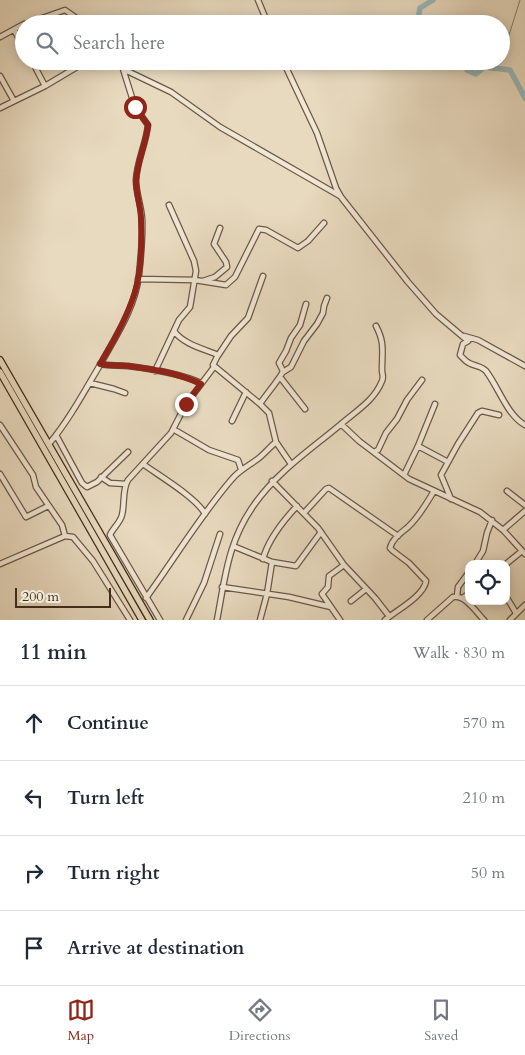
<!DOCTYPE html>
<meta charset="utf-8">
<style>
:root{--surface:#fff;--page:#f2f2f3;--text:#1f2937;--muted:#747a83;--line:#e0e1e3;--accent:#8f2418}
body{margin:0;font-family:Cardo,serif;background:var(--page);color:var(--text)}
.controls{position:absolute;right:15px;bottom:15px;display:grid;overflow:hidden;border-radius:10px;box-shadow:0 2px 12px #0003}
.controls button{width:45px;height:45px;display:grid;place-items:center;padding:0;border:0;border-bottom:1px solid var(--line);background:var(--surface);color:var(--text);font:25px sans-serif}
.scale{position:absolute;left:15px;bottom:12px;width:96px;box-sizing:border-box;padding-left:5px;border:2px solid #412e1b;border-top:0;font-size:14px;line-height:18px;white-space:nowrap;color:#412e1b;-webkit-text-stroke:4px #f0e7d5;paint-order:stroke}
.stop{position:absolute;width:15px;height:15px;margin:-11px;border:4px solid #8f2418;border-radius:50%;background:#fff}
.stop.end{background:#8f2418;border-color:#fff;box-shadow:0 1px 5px #0008}
.list{margin:0;padding:0;list-style:none}
h2{display:flex;justify-content:space-between;align-items:center;height:65px;margin:0;padding:0 20px;font-size:21px}
h2 small{font-size:16px;font-weight:400;color:var(--muted)}
.list li{display:grid;grid-template-columns:32px 1fr auto;gap:15px;align-items:center;box-sizing:border-box;height:75px;padding:0 20px;border-top:1px solid var(--line)}
.list b{display:block;font-size:19px;white-space:nowrap}
.list em{font-size:16px;font-style:normal;color:var(--muted)}
.icon{flex:none;width:28px;height:28px;fill:none;stroke:currentColor;stroke-width:2;stroke-linecap:round;stroke-linejoin:round}
.map{position:relative;flex:none;width:525px;height:620px;overflow:hidden}
.search{position:absolute;background:var(--surface);box-shadow:0 2px 12px #0003;left:15px;right:15px;top:15px;height:55px;display:flex;align-items:center;gap:12px;box-sizing:border-box;padding:0 18px;border-radius:28px;color:var(--muted);font-size:19px}
.sheet{height:365px;background:var(--surface)}
nav{display:flex;justify-content:space-around;align-items:center;box-sizing:border-box;height:70px;border-top:1px solid var(--line);background:var(--surface);font-size:14px;color:var(--muted)}
nav a{display:grid;justify-items:center;gap:2px}
nav .on{color:var(--accent)}
.map>svg:first-child{display:block}
</style>
<div class="map">
<svg width="525" height="620" viewBox="0 0 525 620">
<rect width="100%" height="100%" fill="#e8dabf"/>
<filter id="stains"><feTurbulence type="fractalNoise" baseFrequency=".004" numOctaves="4"/><feColorMatrix values="0 0 0 0 .2 0 0 0 0 .09 0 0 0 0 .02 0 0 0 .5 -.17"/></filter>
<radialGradient id="worn" r=".72"><stop offset=".6" stop-color="#630" stop-opacity="0"/><stop offset="1" stop-color="#630" stop-opacity=".3"/></radialGradient>
<g fill="none" stroke-linecap="round" stroke-linejoin="round">
<path stroke="#76817a" stroke-width="1" d="M501,40l8,-5 11,-35"/>
<path stroke="#99b9b9" stroke-width="5.5" d="M429,24l-11,-5 2,-11 13,-8
M466,61l1,9 9,4 8,-7 26,3 15,28"/>
<defs>
<path id="minor" d="M258,0l10,24
M25,24l40,-14 20,14
M14,30l10,17
M0,37l24,-13
M32,61l13,25
M283,61l34,72 19,55 5,9 67,85 28,32 32,27 -5,3 -3,11c3,3 5,6 9,8 5,3 13,3 17,8 13,17 21,44 39,54
M123,69l48,23 49,35 120,69
M0,76l14,25
M0,108l45,-22 42,-25
M138,279l57,1 31,5 9,-8 24,-48 7,1 32,18 10,-7 16,-18
M203,281l12,-4 12,-10 -1,-5 -12,-18 6,-16
M174,331c9,13 30,18 44,24
M464,336l14,4 47,26
M100,364c9,2 19,1 28,2 24,3 51,7 73,17
M155,371l24,-51 11,-13 6,-36 -2,-10 -25,-56
M283,372l8,-5 13,-26 13,-17 6,-11 1,-7 3,-8
M280,377l25,32
M90,383l24,6 11,4
M260,404l-47,-39 4,-8 14,-21 17,-18 15,-42
M232,421l14,-29
M341,424l18,17 50,38 71,33 23,18 22,24
M0,425l33,50 3,12 26,38 3,11
M173,429l36,21 29,10 3,9
M56,435l26,48 5,4 10,-5 31,-30
M49,444c20,-24 35,-52 51,-79 16,-29 35,-57 39,-90 2,-19 4,-39 3,-57 -1,-13 -6,-25 -6,-38 1,-19 10,-36 12,-55l-13,-18 -12,-38
M418,446l30,16
M374,452l4,-2 8,-17 11,-14 10,-19 15,-20
M143,464c15,11 54,34 62,50
M291,464l-15,-22 -7,-29 -9,-9c5,-8 22,-28 23,-33l-4,-8 7,-12 5,-13 9,-13 6,-21
M0,474l26,43 22,-11
M404,475l14,-29 17,-42
M101,477l9,6 16,1
M272,481l46,47 26,37 31,33 14,18
M507,491l18,14
M451,499l-10,-24 17,-31 20,-31 4,-2 17,4
M304,513l22,-24 3,-1 69,48
M503,530l22,-19
M233,546l39,16 24,4 25,-34
M263,559c5,-19 20,-38 34,-53
M0,564l65,-28 8,1 20,24 37,59
M475,564l8,-13 4,-18 5,-13
M506,564l16,-13
M222,587l67,10 42,10
M457,596l1,-9 11,-15
M146,598c29,-40 54,-82 86,-119 7,-9 18,-14 27,-21 6,-5 11,-11 17,-16
M462,598l7,-4
M507,598l9,15
M351,601l15,-12
M160,620l-50,-85c3,-7 10,-12 12,-20 3,-12 0,-25 6,-35l43,-47 15,-29 28,-37
M186,620l18,-37 16,-49
M217,620c8,-42 11,-79 37,-115 23,-33 56,-55 86,-80 16,-14 34,-24 42,-44 2,-4 0,-7 0,-11 0,-19 3,-27 -6,-44
M260,620l7,-26 5,-32
M340,620l-18,-26 6,-7 1,-11 15,-11
M385,620c12,-10 39,-24 41,-39l-17,-18 -16,-12 -3,-3c2,-9 11,-15 18,-21 11,-10 18,-23 26,-36
M427,620l26,-23c12,-3 23,15 31,23
M510,620l15,-15"/>
<path id="major" d="M0,360l150,260
M0,372l142,248"/>
</defs>
<use href="#minor" stroke="#6b5944" stroke-width="7"/>
<use href="#major" stroke="#412e1b" stroke-width="8"/>
<use href="#minor" stroke="#f0e7d5" stroke-width="4.5"/>
<use href="#major" stroke="#e8dabf" stroke-width="5.5"/>
</g>
<g fill="none" stroke-linecap="round" stroke-linejoin="round">
<path stroke="#8f2418" stroke-width="6" d="M135,107l13,18c-2,19 -11,36 -12,56 0,13 5,26 5,38 1,23 1,50 -6,73 -8,26 -21,49 -35,72 9,2 18,1 28,2 24,3 51,7 73,18l-15,20"/>
</g>
<rect width="100%" height="100%" filter="url(#stains)"/>
<rect width="100%" height="100%" fill="url(#worn)"/>
</svg>
<div class="controls">
<button><svg class="icon" aria-label="locate" viewBox="0 0 24 24"><circle cx="12" cy="12" r="6"/><path d="M12 2v4M12 18v4M2 12h4M18 12h4"/></svg></button>
</div>
<div class="scale">200 m</div>
<div class="stop" style="left:135px;top:107px"></div>
<div class="stop end" style="left:186px;top:404px"></div>
<div class="search"><svg class="icon" aria-label="search" viewBox="0 0 24 24"><circle cx="10" cy="10" r="6"/><path d="M15 15l6 6"/></svg>Search here</div>
</div>
<section class="sheet">
<h2>11 min<small>Walk · 830 m</small></h2>
<ul class="list">
<li><svg class="icon" aria-label="ahead" viewBox="0 0 24 24"><path d="M12 20V5M6 11l6-6 6 6"/></svg><div><b>Continue</b></div><em>570 m</em></li>
<li><svg class="icon" aria-label="left" viewBox="0 0 24 24"><path d="M17 20v-9H6M10 6l-5 5 5 5"/></svg><div><b>Turn left</b></div><em>210 m</em></li>
<li><svg class="icon" aria-label="right" viewBox="0 0 24 24"><path d="M7 20v-9h11M14 6l5 5-5 5"/></svg><div><b>Turn right</b></div><em>50 m</em></li>
<li><svg class="icon" aria-label="arrive" viewBox="0 0 24 24"><path d="M6 21V4h12l-3 4 3 4H6"/></svg><div><b>Arrive at destination</b></div></li>
</ul>
</section>
<nav>
<a class="on"><svg class="icon" aria-label="map" viewBox="0 0 24 24"><path d="M3 6l6-2 6 2 6-2v14l-6 2-6-2-6 2zM9 4v14M15 6v14"/></svg>Map</a>
<a><svg class="icon" aria-label="directions" viewBox="0 0 24 24"><path d="M12 3l9 9-9 9-9-9zM9 14v-3h6M13 9l2 2-2 2"/></svg>Directions</a>
<a><svg class="icon" aria-label="saved" viewBox="0 0 24 24"><path d="M7 4h10v16l-5-4-5 4z"/></svg>Saved</a>
</nav>
